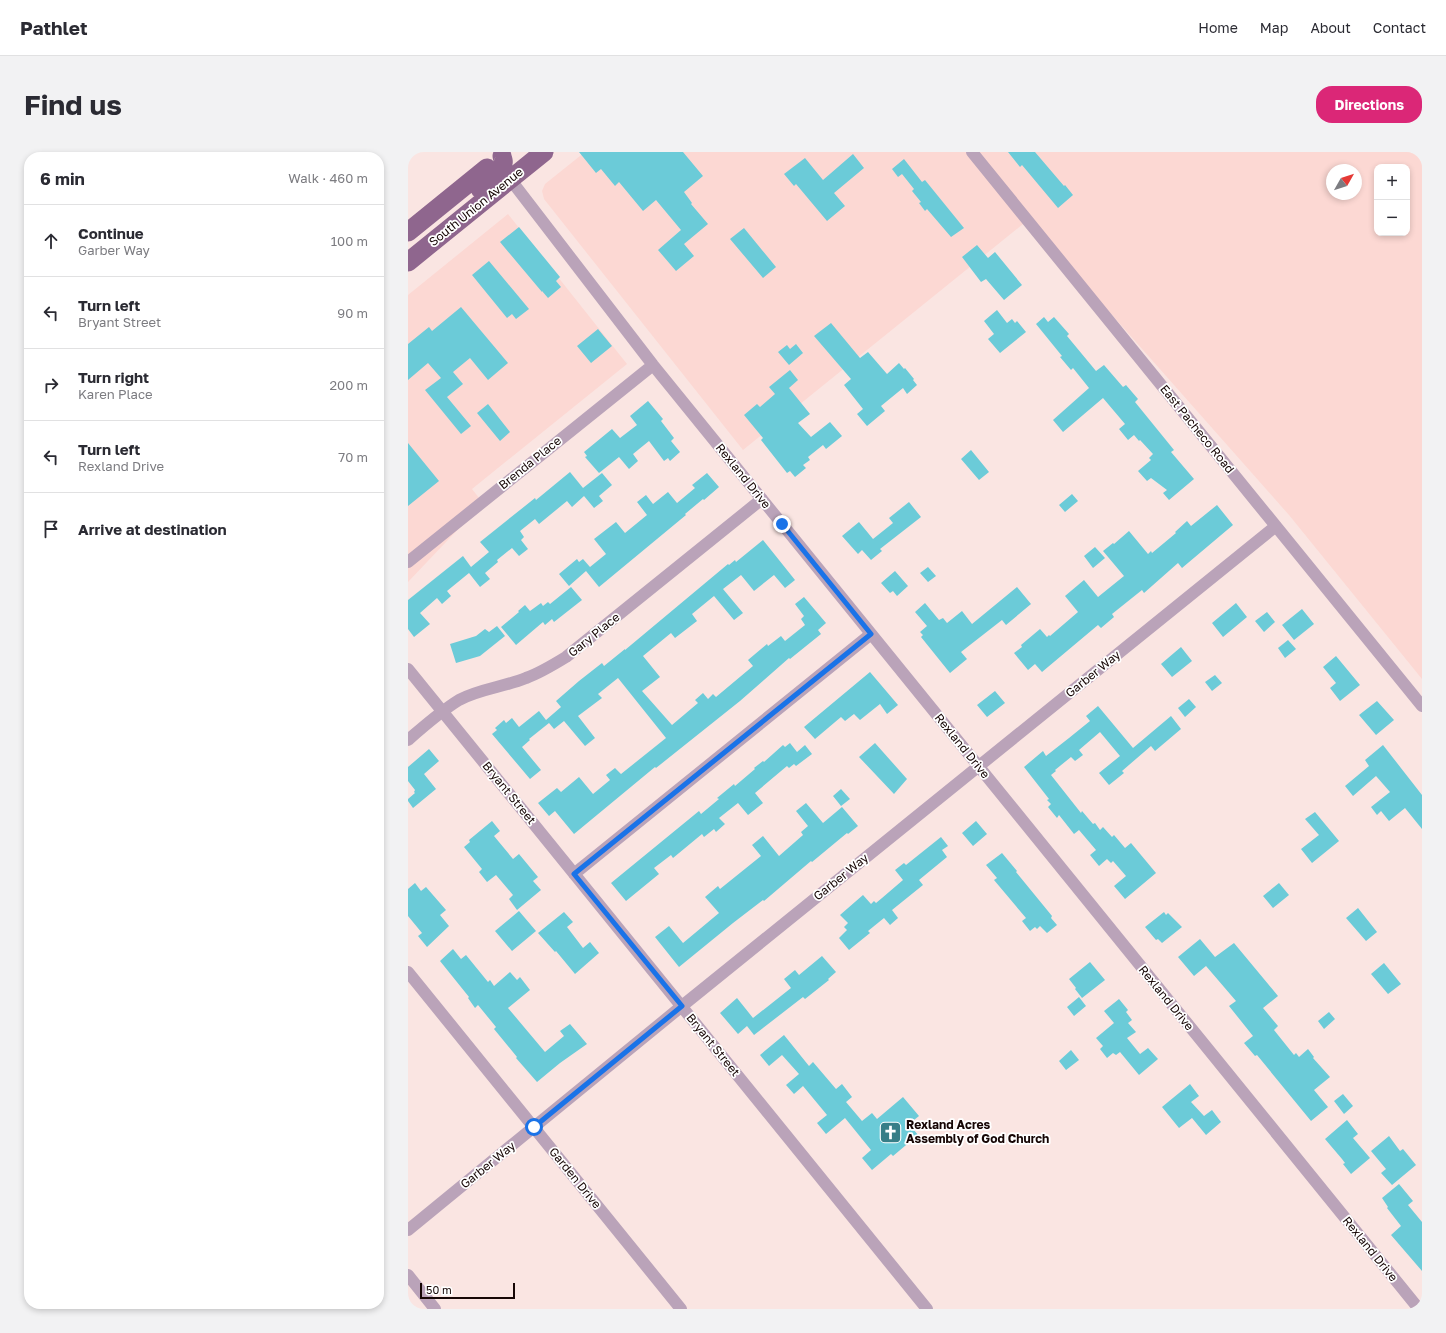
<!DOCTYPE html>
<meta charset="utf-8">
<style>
:root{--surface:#fff;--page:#f2f2f3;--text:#2b2b33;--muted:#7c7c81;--line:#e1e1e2;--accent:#db2777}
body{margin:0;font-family:"Golos Text",sans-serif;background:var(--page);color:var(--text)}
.controls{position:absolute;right:12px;top:12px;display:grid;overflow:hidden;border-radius:8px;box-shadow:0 2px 6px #0003}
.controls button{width:36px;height:36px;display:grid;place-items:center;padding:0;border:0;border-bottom:1px solid var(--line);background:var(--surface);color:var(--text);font:20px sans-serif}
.compass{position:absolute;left:918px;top:12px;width:36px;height:36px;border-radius:50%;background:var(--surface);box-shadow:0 2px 6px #0003;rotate:51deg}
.scale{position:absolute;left:12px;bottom:10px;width:95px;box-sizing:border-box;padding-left:4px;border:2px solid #160605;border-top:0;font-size:11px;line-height:14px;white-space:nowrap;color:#160605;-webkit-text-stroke:3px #fff;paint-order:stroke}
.stop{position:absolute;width:12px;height:12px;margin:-9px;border:3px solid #1a73e8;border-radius:50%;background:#fff}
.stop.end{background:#1a73e8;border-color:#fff;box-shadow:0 1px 4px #0008}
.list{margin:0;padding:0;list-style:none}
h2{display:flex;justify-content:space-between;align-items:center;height:52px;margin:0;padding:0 16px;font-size:17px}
h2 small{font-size:13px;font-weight:400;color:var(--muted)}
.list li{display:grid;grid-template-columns:26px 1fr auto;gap:12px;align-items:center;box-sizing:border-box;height:72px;padding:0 16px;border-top:1px solid var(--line)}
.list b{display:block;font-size:15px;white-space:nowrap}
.list p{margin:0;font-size:13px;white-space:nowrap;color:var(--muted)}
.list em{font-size:13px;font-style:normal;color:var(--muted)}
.icon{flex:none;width:22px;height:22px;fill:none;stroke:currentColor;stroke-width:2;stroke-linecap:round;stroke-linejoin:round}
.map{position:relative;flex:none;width:1014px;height:1157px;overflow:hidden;border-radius:16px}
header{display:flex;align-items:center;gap:24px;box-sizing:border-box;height:56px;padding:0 20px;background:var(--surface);border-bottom:1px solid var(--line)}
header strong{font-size:19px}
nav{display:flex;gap:22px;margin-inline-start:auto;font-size:14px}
.intro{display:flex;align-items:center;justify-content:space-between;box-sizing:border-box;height:96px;padding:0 24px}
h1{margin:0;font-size:28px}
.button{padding:10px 18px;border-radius:16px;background:var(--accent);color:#fff;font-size:14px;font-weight:700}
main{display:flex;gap:24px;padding:0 24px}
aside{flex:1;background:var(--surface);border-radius:16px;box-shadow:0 2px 6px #0003}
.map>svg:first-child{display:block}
</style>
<header>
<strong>Pathlet</strong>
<nav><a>Home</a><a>Map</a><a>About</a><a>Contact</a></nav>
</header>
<div class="intro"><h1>Find us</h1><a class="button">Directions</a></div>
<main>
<aside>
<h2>6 min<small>Walk · 460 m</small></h2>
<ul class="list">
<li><svg class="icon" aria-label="ahead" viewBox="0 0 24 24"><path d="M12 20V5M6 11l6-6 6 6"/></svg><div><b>Continue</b><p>Garber Way</p></div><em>100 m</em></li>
<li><svg class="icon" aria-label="left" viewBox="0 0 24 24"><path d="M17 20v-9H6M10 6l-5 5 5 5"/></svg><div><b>Turn left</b><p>Bryant Street</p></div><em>90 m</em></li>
<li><svg class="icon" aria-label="right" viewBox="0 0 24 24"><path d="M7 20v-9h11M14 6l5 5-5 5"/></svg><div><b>Turn right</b><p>Karen Place</p></div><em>200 m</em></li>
<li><svg class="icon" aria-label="left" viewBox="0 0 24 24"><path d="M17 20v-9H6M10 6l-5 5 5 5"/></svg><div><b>Turn left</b><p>Rexland Drive</p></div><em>70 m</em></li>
<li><svg class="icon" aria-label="arrive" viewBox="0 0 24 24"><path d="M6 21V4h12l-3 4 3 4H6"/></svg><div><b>Arrive at destination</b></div></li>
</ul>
</aside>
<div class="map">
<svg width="1014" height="1157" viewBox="0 0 1014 1157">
<rect width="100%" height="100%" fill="#fae5e2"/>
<path fill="#fcd8d3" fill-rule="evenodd" d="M177,0h837v527l-133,-164 -261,-295 -285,230 -199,-251 -2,-8 3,-7zM969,15h30v66h-30zM924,18h24v24h-24z
M100,62l119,150 -155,125 11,14 -75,79v-287z"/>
<path fill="#6bcbd8" d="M171,0h104l20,24 -19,16 8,11 -1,1 17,20 -24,20 10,12 -18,15 -18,-21 23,-20 -25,-30 -13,11 -24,-29 -4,4 -14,-17 -5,4z
M600,0h27l29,34 1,-1 8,10 -15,13 -36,-43 -2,2z
M445,2l11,14 -30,25 11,13 -18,15 -31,-37 -2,2 -10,-12 21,-16 18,22z
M496,7l18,23 3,-2 39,48 -13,9 -24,-28 -2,2 -6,-8 2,-1 -9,-11 2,-2 -12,-15 -4,3 -6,-8z
M111,75l41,50 -4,4 5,6 -13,11 -6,-7v1l-42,-50z
M336,76l32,39 -13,11 -33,-39z
M569,93l11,13 7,-6 27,33 -18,15 -18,-21 -5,3 -19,-25z
M81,109l40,48 -13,10 -4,-5 -5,4 -35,-43z
M53,155l47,56 -20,17 -18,-22 -17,14 10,12 -16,13 24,29 -10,8 -36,-44 16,-12 -13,-15 -20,17v-36l21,-17 3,4z
M589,158l10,13 5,-4 3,4 2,-2 9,11 -26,21 -12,-14 6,-5 -10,-13z
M636,165l4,5 6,-5 15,17 -2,2 29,35 8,-6 19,22 3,-2 12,14 -3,3 39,48 -3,2 23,27 -25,21 -6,-7 4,-3 -16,-12 -4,3 -9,-10 13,-11 -2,-2 4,-4 -13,-14 -1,1 -5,-6 -6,5 -9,-11 6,-5 -22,-26 -40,34 -10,-12 36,-32 -16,-20 -2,2 -11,-13 2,-1 -26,-32z
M423,171l29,35 8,-6 19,22 12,-11 5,6 1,-1 9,11 -1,1 4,5 -10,9 -4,-6 -22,18 4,5 -18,15 -10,-12 6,-5 -19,-24 7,-6 -37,-43z
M190,177l14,17 -21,17 -14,-17z
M388,192l7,9 -14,12 -11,-13 9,-7 3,4z
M382,218l8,10 -9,8 21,26 -12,9 13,14 19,-15 12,14 -16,13 -3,-4 -15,12 2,3 -7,5 3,3 -11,9 -5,-6 -3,2 -26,-33 2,-2 -19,-23 13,-11 3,3 15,-13 -6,-7z
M240,249l15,18 -2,2 13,17 -3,3 9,11 -10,9 -2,-3 -4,3 -15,-20 -16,13 5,7 -9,8 -10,-12 -20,16 -14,-16 2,-1 -3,-4 28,-23 8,9 17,-13 -7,-9z
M80,252l22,28 -10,9 -23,-28z
M0,291l31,38 -31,25z
M563,298l18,22 -10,8 -18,-21z
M162,320l13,16 19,-15 10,12 -13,11 4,5 -9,7 -10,-12 -12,11 -5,-6 -28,23 -4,-5 -15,12 4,6 -3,3 7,9 -9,7 -7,-8 -15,12 1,2 -13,11 5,6 -10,8 -11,-14 -22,18 4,5 -9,8 -5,-6 -17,15 10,11 -16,13 -6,-8v-29l55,-44 8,11 18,-15 -9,-10 55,-44 1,2z
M299,321l12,14 -15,13 -1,-1 -18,15 1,1 -87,72 -13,-16 -17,15 -10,-12 18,-15 2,3 4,-3 7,8 16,-13 -12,-15 22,-17 9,11 22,-18 -10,-13 9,-7 7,9 15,-12 9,11 18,-15 -3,-3z
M664,342l6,7 -13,11 -6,-7z
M501,350l12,15 -41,32 2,2 -11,9 -9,-10 -4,4 -16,-18 17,-14 14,17 20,-16 -4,-5z
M809,353l16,20 -51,43 -4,-5 -34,30 -2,-3 -30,24 2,3 -13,11 -3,-3 -56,47 -7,-8 -7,6 -14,-17 8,-6 -1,-2 19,-16 7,8 2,-2 1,1 28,-24 -13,-16 19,-16 14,17 26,-21 -21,-25 10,-8 1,1 15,-13 19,23 3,-3 1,2 24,-20 -1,-1 12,-11 4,5z
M355,388l32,40 -10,8 -11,-13 -20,16 -13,-16 -18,14 20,24 -9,7 -20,-24 -22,18 5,7 -22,17 -4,-5 -28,23 17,21 -18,14 30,34 26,-22 -3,-3 8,-7 5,6 5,-5 3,3 37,-31 -5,-6 19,-16 1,2 13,-10 4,5 20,-16 -4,-6 3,-3 -9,-12 9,-7 22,26 -8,7 3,4 -31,25 -1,-1 -49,43 -84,67 -1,-1 -81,67 -19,-23 -6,5 -11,-13 19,-15 4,4 18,-15 14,17 17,-14 -4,-5 9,-7 6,6 45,-36 -48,-60 -20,16 4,4 -24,18 17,22 -10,8 -21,-25 -10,8 -5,-6 -20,16 1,1 -8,7 19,23 -11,9 -38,-45 5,-4 -2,-2 9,-8 2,3 6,-5 7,9 20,-16 7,9 15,-13 -5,-6 23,-20 23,-18 2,3 21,-17v1l103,-86 1,1 6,-5 1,2z
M687,395l10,11 -12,10 -9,-12z
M520,415l8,9 -8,6 -8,-9z
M487,419l13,15 -11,10 -4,-5 -3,2 -9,-10z
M163,435l11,13 -28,22 -2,-3 -7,6 -2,-3 -27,23 -15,-18 18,-15 -1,-1 7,-6 5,6 11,-8 2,3 5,-4 2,2z
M609,435l14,17 -25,21 -4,-5 -41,32 6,7 -17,14 -29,-36 2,-2 -3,-3 7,-6 -12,-14 10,-9 14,17 4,-2 4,5 15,-12 10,13z
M828,451l11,14 -24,20 -11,-14z
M894,457l12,15 -20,16 -12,-15z
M859,460l8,10 -11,10 -9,-11z
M89,474l8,10 -25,20 -24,7 -6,-19 26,-8 9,-7 4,3z
M880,488l8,9 -11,9 -7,-10z
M773,495l11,14 -20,16 -11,-13z
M928,504l24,29 -20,16 -10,-13 6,-5 -13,-16z
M462,520l28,33 -11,9 -7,-10 -20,16 -6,-6 -9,7 -4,-4 -26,22 -11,-12z
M807,523l7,8 -10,8 -7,-9z
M587,539l10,12 -18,14 -10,-12z
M781,547l7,8 -11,10 -7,-9z
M969,549l17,19 -18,15 -17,-20z
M690,554l35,42 38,-32 10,13 -26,22 -4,-5 -29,25 2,2 -15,12 -10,-12 21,-17 -20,-24 -21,18 4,5 -8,6 -4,-4 -16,13 1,1 -5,4 30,38 1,-2 11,13 2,-1 5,7 3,-3 9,10 2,-2 11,13 6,-5 25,30 -31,26 -11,-13 12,-10 -13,-15 -2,2 -4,-4 -8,7 -9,-11 6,-5 -17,-20 -5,4 -15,-19 -2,3 -9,-11 3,-3 -4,-4 2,-1 -25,-32 19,-16 3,5 23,-18 21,-17 -4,-5z
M382,591l7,9 8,-7 7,9 -16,12 -2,-2 -5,4 -2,-2 -32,27 8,10 -15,12 -10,-12 -19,15 6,6 -9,8 -2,-3 -10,8 -2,-3 -29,24 -2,-3 -17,13 5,6 -33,27 -15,-18 88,-72 2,3 18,-15 -2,-1 17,-14 1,2 20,-17 -1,-1 9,-7 1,1 19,-17 2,2z
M467,591l32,36 -13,15 -35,-37z
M975,593l39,50v34l-17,-21 -16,13 -8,-10 -4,4 -6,-8 19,-15 -14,-16 -23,20 -8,-10 24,-20 -4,-6z
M21,597l10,12 -15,13 12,15 -23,19 -5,-7v-2l7,-6 -1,-1 1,-2 -7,-9v-14z
M433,637l9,10 -9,7 -8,-10z
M398,651l17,20 19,-16 16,19 -10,8 -1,-1 -35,29 -1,-1 -47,40 -1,-1 -30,23 -54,44 -24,-30 14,-11 14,17 36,-30 -14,-16 13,-11 2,3 41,-33 -9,-11 11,-9 16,20 24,-21 -2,-3 7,-6 -12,-15z
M907,660l24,29 -27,22 -11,-14 18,-14 -14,-16z
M84,669l8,10 -6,5 19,23 6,-5 19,23 -5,4 8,9 -24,20 -8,-11 4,-4 -17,-20 -9,7 -8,-10 3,-3 -18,-22 6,-5 -1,-2z
M568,669l11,13 -14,12 -11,-13z
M533,685l7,9 -6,4 5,7 -28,23 4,5 -31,25 6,8 -8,7 -6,-7 -16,13 2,2 -21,17 -10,-12 8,-8 -3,-3 4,-4 -8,-8 23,-20 8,9 3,-3 2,2 6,-5 21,-18 -8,-10 9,-7 2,2z
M594,701l15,18 -1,1 36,44 -1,2 6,7 -10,8 -7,-7 -3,3 -2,-2 -5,4 -8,-10 4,-3 -32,-38 3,-2 -11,-13z
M7,731l6,8 5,-4 20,23 -6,5 9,11 -22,21 -9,-11 4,-3 -14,-17v-27z
M871,731l10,12 -16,13 -10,-12z
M950,756l19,24 -11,9 -20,-23z
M111,759l17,20 -24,20 -17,-20z
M156,760l9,10 -6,5 16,21 7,-6 9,11 -24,21 -19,-23 -1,1 -17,-19z
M756,760l2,3 2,-2 14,14 -20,16 -4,-4 -2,1 -11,-13z
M792,787l15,18 19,-14 44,53 -15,12 15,18 -4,4 20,25 2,-2 3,4 9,-8 6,8 -1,1 17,19 -16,13 14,17 -17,14 -54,-66 -2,1 -11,-13 9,-7 -24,-30 7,-5 -30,-35 -12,10 -16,-19z
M45,797l8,10 5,-4 22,27 2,-2 4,6 16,-14 7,8 3,-3 10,13 -22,18 37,44 19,-16 -4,-5 10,-7 17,20 -27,19 -23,19 -21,-24 1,-1 -23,-28 2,-2 -18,-22 -3,3 -7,-10 1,-1 -29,-36z
M414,804l14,16 -8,7 1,1 -24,19 -2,-2 -49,38 -7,-9 -9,8 -18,-21 17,-15 16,20 38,-30 -7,-9 11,-9 4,5z
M682,810l15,18 -23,18 -7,-9 1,-1 -7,-9z
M976,811l17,21 -13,10 -17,-20z
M671,845l7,9 -12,10 -7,-9z
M711,847l9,11 -2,2 6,8 -4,3 8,9 -9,6 13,16 8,-6 10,11 -19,16 -19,-23 -4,3 -3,-2 -6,5 -7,-9 3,-3 -7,-8 18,-15 -10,-12z
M921,860l6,7 -11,10 -6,-8z
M376,883l25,31 4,-4 23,27 6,-5 10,13 -6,5 16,19 10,-8 5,6 26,-22 16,19 -10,8 9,11 -25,21 -2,-2 -19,16 -10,-12 9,-8 -26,-32 -19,16 -9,-11 10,-8 -24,-29 -9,8 -8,-9 13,-11 -17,-19 -13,11 -9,-11z
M663,898l8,10 -13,10 -7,-9z
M782,932l9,12 -8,6 13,14 8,-6 9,12 -15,13 -14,-17 -13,10 -17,-21z
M935,942l10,12 -9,8 -10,-13z
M939,968l11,14 -5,4 17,20 -19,16 -8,-10 2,-1 -3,-4 -17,-20z
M981,984l11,15 3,-2 13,16 -24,20 -11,-12 5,-4 -15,-18z
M991,1032l14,17 -5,4 14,17v49l-31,-36 10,-9 -14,-18 1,-1 -6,-9z"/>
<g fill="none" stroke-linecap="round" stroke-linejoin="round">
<path stroke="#baa3b9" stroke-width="12" d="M564,0l450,554
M102,27l143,186 766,944
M0,410l245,-197
M0,517l519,640
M0,588c16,-14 33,-29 51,-40 20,-11 45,-13 67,-22 14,-5 27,-13 40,-21l196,-158
M166,722l297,-240
M0,820l273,337
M0,1078l274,-224 594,-480
M0,1123l27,34"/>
<path stroke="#8f668e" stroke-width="19" d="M72,37c7,-6 23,-16 23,-26 1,-1 -1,-6 -1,-7
M0,80l79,-64
M0,110l136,-110"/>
</g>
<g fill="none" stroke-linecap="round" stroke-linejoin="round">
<path stroke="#1a73e8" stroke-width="5" d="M126,975l148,-121 -108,-132 297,-240 -89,-110"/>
</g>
<defs>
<symbol id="church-square" viewBox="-11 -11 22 22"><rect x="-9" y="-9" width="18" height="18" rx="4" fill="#377e87" stroke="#fff"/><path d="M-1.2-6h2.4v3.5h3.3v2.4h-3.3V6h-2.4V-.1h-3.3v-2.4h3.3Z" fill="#fff"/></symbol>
</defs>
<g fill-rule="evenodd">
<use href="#church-square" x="470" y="968" width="25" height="25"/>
</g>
<g text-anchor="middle" stroke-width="3.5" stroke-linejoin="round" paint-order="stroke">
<g font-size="12" fill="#160605" stroke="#fff">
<text transform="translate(68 55) rotate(-39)" y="4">South Union Avenue</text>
<text transform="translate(789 277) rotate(51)" y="4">East Pacheco Road</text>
<text transform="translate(122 311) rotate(-39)" y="4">Brenda Place</text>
<text transform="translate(335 324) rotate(51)" y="4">Rexland Drive</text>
<text transform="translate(186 483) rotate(-39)" y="4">Gary Place</text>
<text transform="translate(685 522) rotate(-39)" y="4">Garber Way</text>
<text transform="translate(554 594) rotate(51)" y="4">Rexland Drive</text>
<text transform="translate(101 641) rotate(51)" y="4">Bryant Street</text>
<text transform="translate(433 725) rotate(-39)" y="4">Garber Way</text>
<text transform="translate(758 846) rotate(51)" y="4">Rexland Drive</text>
<text transform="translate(305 893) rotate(51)" y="4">Bryant Street</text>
<text transform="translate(80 1013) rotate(-39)" y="4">Garber Way</text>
<text transform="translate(167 1026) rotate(51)" y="4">Garden Drive</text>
<text transform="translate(962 1097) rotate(51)" y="4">Rexland Drive</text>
</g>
<g font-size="12" font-weight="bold" fill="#160605" stroke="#fff" text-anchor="start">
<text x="498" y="977">Rexland Acres<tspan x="498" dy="14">Assembly of God Church</tspan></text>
</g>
</g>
</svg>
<div class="controls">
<button>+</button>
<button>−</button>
</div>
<svg class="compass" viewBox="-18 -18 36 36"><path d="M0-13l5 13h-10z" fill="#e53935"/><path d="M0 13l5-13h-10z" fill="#7c7c81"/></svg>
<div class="scale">50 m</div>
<div class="stop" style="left:126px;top:975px"></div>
<div class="stop end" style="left:374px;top:372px"></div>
</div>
</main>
